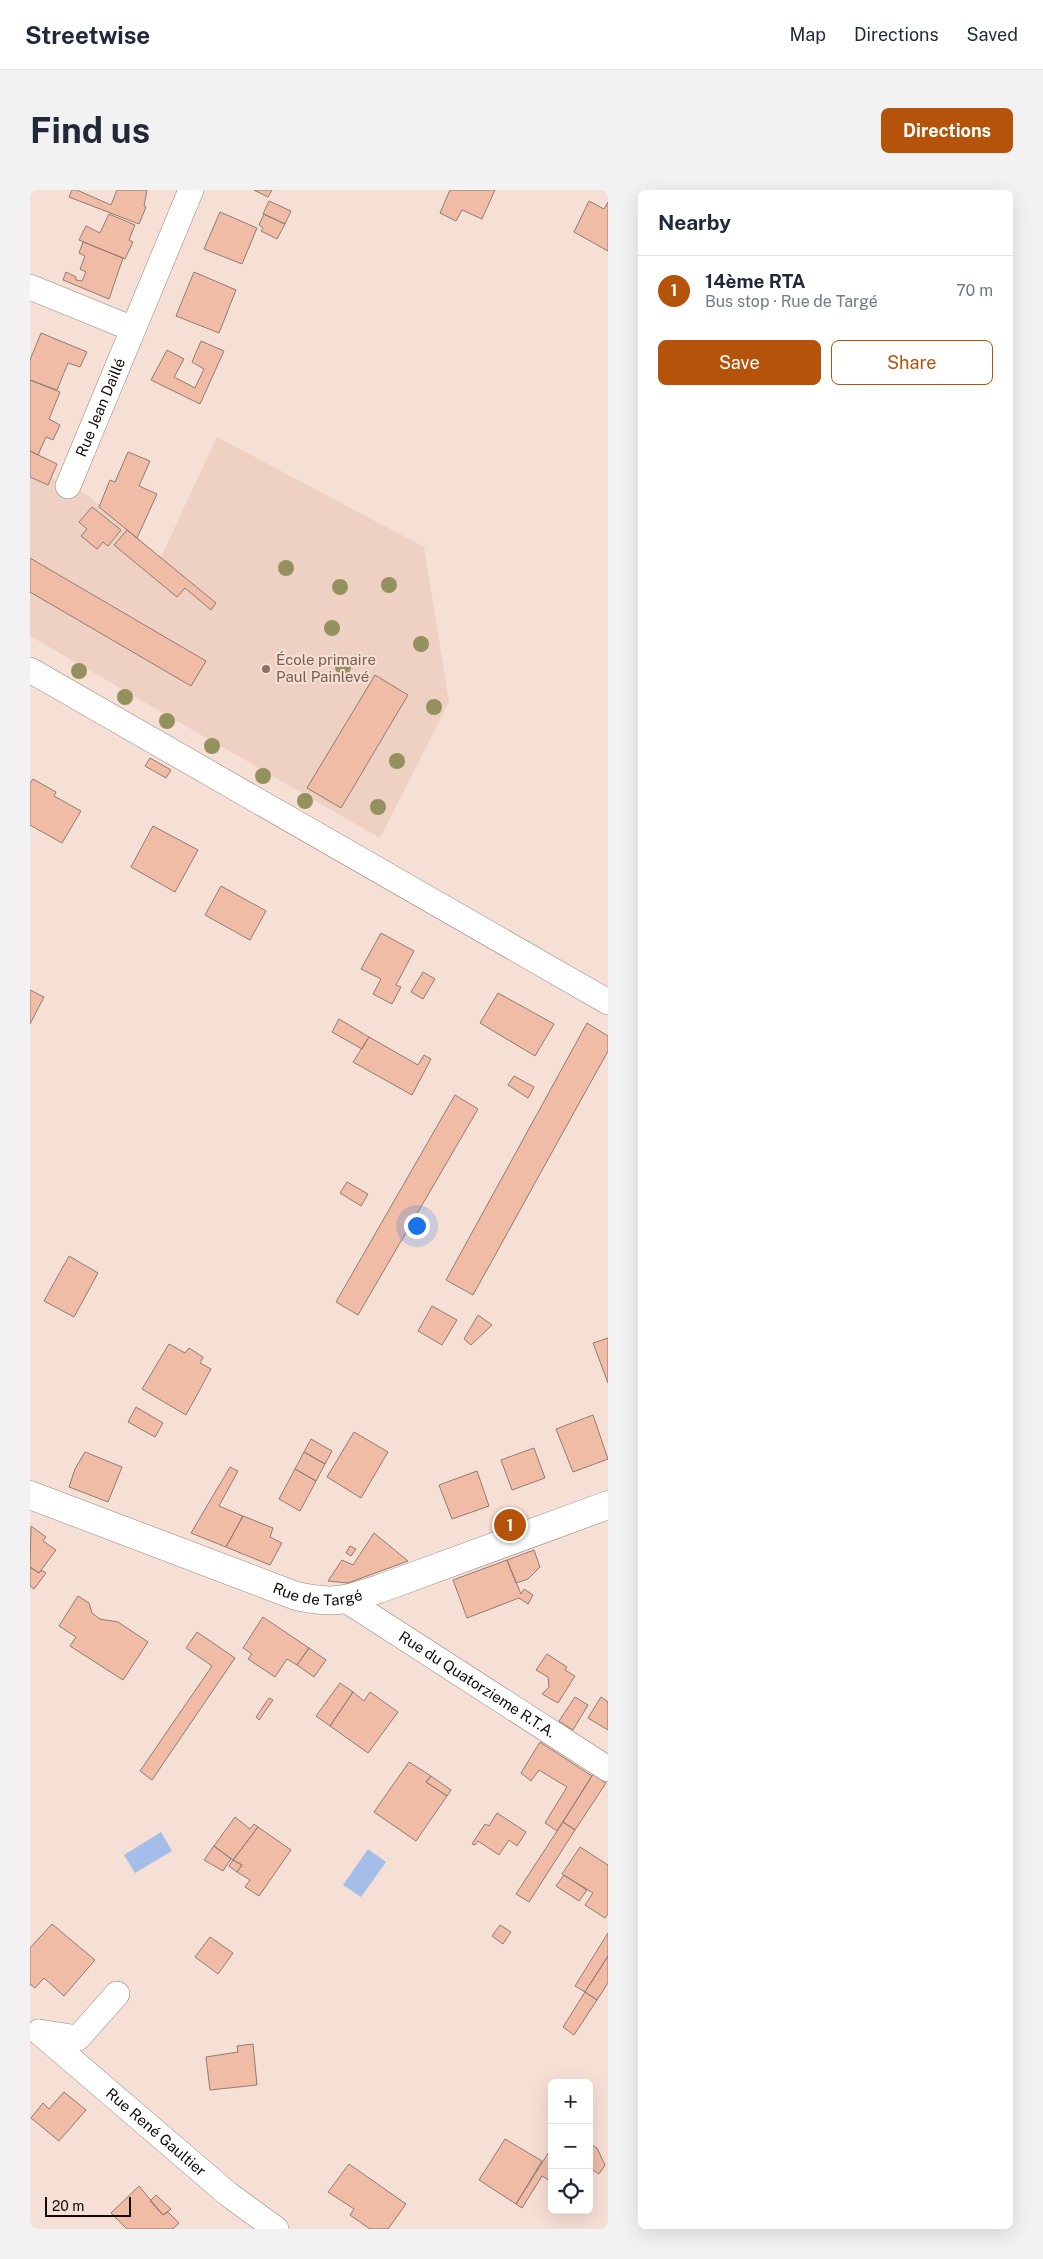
<!DOCTYPE html>
<meta charset="utf-8">
<style>
:root{--surface:#fff;--page:#f2f2f3;--text:#1f2937;--muted:#747a83;--line:#e0e1e3;--accent:#b45309}
body{margin:0;font-family:"Public Sans",sans-serif;background:var(--page);color:var(--text)}
.controls{position:absolute;right:15px;bottom:15px;display:grid;overflow:hidden;border-radius:8px;box-shadow:0 5px 20px #0002}
.controls button{width:45px;height:45px;display:grid;place-items:center;padding:0;border:0;border-bottom:1px solid var(--line);background:var(--surface);color:var(--text);font:25px sans-serif}
.scale{position:absolute;left:15px;bottom:12px;width:86px;box-sizing:border-box;padding-left:5px;border:2px solid #110a07;border-top:0;font-size:14px;line-height:18px;white-space:nowrap;color:#110a07;-webkit-text-stroke:4px #f6dfd4;paint-order:stroke}
.you{position:absolute;left:386px;top:1035px;width:18px;height:18px;margin:-12px;border:4px solid #fff;border-radius:50%;background:#1a73e8;box-shadow:0 0 0 8px #1a73e833}
.badge{display:grid;place-items:center;width:32px;height:32px;border-radius:50%;background:var(--accent);color:#fff;font-size:16px;font-weight:700}
.pin{position:absolute;translate:-50% -50%;border:2px solid #fff;box-shadow:0 1px 5px #0006}
.list{margin:0;padding:0;list-style:none}
h2{display:flex;justify-content:space-between;align-items:center;height:65px;margin:0;padding:0 20px;font-size:21px}
h2 small{font-size:16px;font-weight:400;color:var(--muted)}
.list li{display:grid;grid-template-columns:32px 1fr auto;gap:15px;align-items:center;box-sizing:border-box;height:70px;padding:0 20px;border-top:1px solid var(--line)}
.list b{display:block;font-size:19px;white-space:nowrap}
.list p{margin:0;font-size:16px;white-space:nowrap;color:var(--muted)}
.list em{font-size:16px;font-style:normal;color:var(--muted)}
.actions{display:flex;gap:10px;padding:15px 20px}
.actions a{flex:1;padding:11px 0;border:1px solid var(--accent);border-radius:8px;text-align:center;font-size:18px;color:var(--accent)}
.actions .main{background:var(--accent);color:#fff}
.icon{flex:none;width:28px;height:28px;fill:none;stroke:currentColor;stroke-width:2;stroke-linecap:round;stroke-linejoin:round}
.map{position:relative;flex:none;width:578px;height:2039px;overflow:hidden;border-radius:8px}
header{display:flex;align-items:center;gap:30px;box-sizing:border-box;height:70px;padding:0 25px;background:var(--surface);border-bottom:1px solid var(--line)}
header strong{font-size:24px}
nav{display:flex;gap:28px;margin-inline-start:auto;font-size:18px}
.intro{display:flex;align-items:center;justify-content:space-between;box-sizing:border-box;height:120px;padding:0 30px}
h1{margin:0;font-size:35px}
.button{padding:12px 22px;border-radius:8px;background:var(--accent);color:#fff;font-size:18px;font-weight:700}
main{display:flex;gap:30px;padding:0 30px}
aside{flex:1;background:var(--surface);border-radius:8px;box-shadow:0 5px 20px #0002}
.map>svg:first-child{display:block}
</style>
<header>
<strong>Streetwise</strong>
<nav><a>Map</a><a>Directions</a><a>Saved</a></nav>
</header>
<div class="intro"><h1>Find us</h1><a class="button">Directions</a></div>
<main>
<div class="map">
<svg width="578" height="2039" viewBox="0 0 578 2039">
<rect width="100%" height="100%" fill="#f6dfd4"/>
<path fill="#eed1c2" d="M187,247l207,110 25,155 -69,136 -350,-202v-185l27,13 -5,14 34,16 75,63z"/>
<path fill="#a4bee9" d="M131,1642l11,19 -37,22 -11,-18z
M338,1659l18,13 -25,35 -18,-12z"/>
<path fill="#f0bca6" stroke="#917c73" d="M42,0h5l34,15 6,-15h30l-3,16 2,1 -7,17 -70,-27z
M224,0h18l-4,7z
M420,0h45l-13,29 -20,-9 -6,11 -16,-8z
M239,11l22,10 -6,13 -22,-10z
M559,11l15,8 4,-7v49l-34,-19z
M190,22l37,16 -15,36 -38,-15z
M79,24l26,11 -6,15 4,2 -8,17 -46,-19 7,-14 14,7z
M234,24l21,10 -8,15 -16,-8 2,-3 -4,-3z
M53,52l40,16 -14,41 -46,-19 3,-8 10,5v3l6,1 4,-9 -6,-3 5,-13 -6,-3z
M164,82l42,18 -17,43 -43,-17z
M11,143l46,19 -7,15 -12,-4 -11,27 -27,-10v-20z
M171,151l23,10 -24,53 -49,-24 16,-30 17,9 -10,18 21,11 9,-19 -12,-7z
M0,190l30,12 -11,27 11,6 -7,15 -7,-3 -8,18 -8,-4z
M0,261l27,13 -9,21 -18,-8z
M98,262l22,9 -11,25 18,8 -20,44 -38,-31 11,-27 5,2z
M62,317l29,23 -13,16 -5,-4 -6,7 -16,-13 6,-7 -8,-7z
M97,340l89,73 -5,7 -26,-22 -8,9 -63,-52z
M0,368l176,103 -15,25 -161,-94z
M345,485l33,20 -67,113 -34,-20z
M120,568l21,12 -5,8 -21,-12z
M3,589l23,13 -2,4 27,15 -19,32 -32,-18v-42z
M123,636l45,24 -23,42 -44,-25z
M191,696l45,25 -16,29 -45,-25z
M351,743l33,18 -18,34 5,2 -9,17 -19,-10 8,-15 -20,-10z
M393,782l12,7 -12,20 -12,-7z
M0,800l14,7 -14,27z
M468,803l56,31 -19,32 -55,-33z
M309,829l30,18 -7,12 -30,-17z
M557,833l21,13v15l-135,244 -27,-15z
M339,847l49,28 6,-10 7,4 -19,36 -59,-33z
M484,886l20,11 -6,11 -20,-13z
M425,905l23,14 -120,206 -22,-13z
M317,992l21,12 -7,12 -21,-13z
M39,1066l29,17 -24,44 -30,-16z
M402,1116l25,14 -15,25 -24,-14z
M448,1125l14,10 -21,20 -7,-6z
M578,1148v45l-15,-40z
M139,1154l16,9 4,-5 14,9 -3,6 11,6 -25,46 -44,-26z
M106,1217l27,16 -8,14 -27,-15z
M563,1225l15,44 -35,13 -17,-43z
M324,1242l34,20 -27,46 -34,-21z
M281,1249l21,12 -7,13 -21,-12z
M504,1258l11,30 -33,12 -11,-30z
M55,1262l37,15 -14,35 -39,-15 6,-18z
M274,1262l21,12 -9,17 -21,-12z
M200,1277l8,4 -19,35 24,10 -17,31 -35,-14z
M265,1279l21,12 -16,30 -21,-12z
M447,1281l12,35 -37,13 -13,-34z
M213,1326l30,12 -3,9 12,6 -12,22 -44,-18z
M1,1336l15,11 -3,4 13,9 -17,23 -9,-6z
M344,1343l34,28 -60,22 -20,-2 14,-21 11,5z
M320,1356l6,3 -5,7 -5,-3z
M504,1360l6,17 -12,12 -12,4 -9,-23z
M477,1370l14,34 3,-5 9,6 -5,9 -9,-6 -52,20 -14,-38z
M0,1377l9,6 2,-3 5,3 -12,16 -4,-3z
M48,1406l11,7 3,10 8,6 18,3 30,20 -25,38 -53,-34 6,-9 -17,-11z
M233,1427l46,31 -12,17 -10,-6 -12,18 -27,-18 4,-5 -9,-6z
M167,1442l38,26 -83,122 -12,-9 72,-105 -26,-18z
M279,1458l17,12 -12,17 -17,-12z
M517,1464l20,13 -2,3 10,6 -17,27 -16,-9 7,-7 -1,-10 -12,-7z
M310,1493l13,9 -23,34 -14,-10z
M323,1502l11,9 6,-9 28,20 -30,41 -38,-27z
M545,1507l13,8 -15,25 -14,-9z
M571,1507l7,5v28l-20,-12z
M239,1508l4,2 -14,20 -3,-3z
M510,1552l52,34 -35,55 -12,-8 22,-36 -28,-17 -8,11 -10,-8z
M379,1572l22,14 -5,6 21,14 -31,45 -42,-29z
M563,1584l13,9 -31,47 -12,-8z
M401,1586l20,14 -4,6 -21,-14z
M467,1623l29,19 -9,14 -8,-6 -10,15 -21,-14 -3,4 -3,-1 13,-20 4,2z
M205,1627l15,12 4,-5 4,3 -25,33 -19,-14z
M533,1632l12,8 -46,72 -13,-8z
M228,1637l33,23 -32,46 -14,-9 5,-7 -13,-8 5,-7 -9,-5z
M184,1656l17,13 -8,12 -19,-11z
M550,1657l28,18v49l-3,4 -20,-13 8,-12 -31,-19z
M203,1670l9,5 -5,7 -8,-6z
M534,1685l23,15 -8,11 -23,-15z
M22,1734l43,36 -31,36 -20,-18 -9,10 -5,-4v-36z
M470,1735l11,7 -8,12 -11,-8z
M578,1743v23l-23,36 -10,-6z
M180,1747l23,16 -15,21 -23,-17z
M578,1766v27l-11,17 -12,-8z
M555,1802l12,8 -23,35 -11,-8z
M223,1854l4,41 -47,5 -4,-33 32,-5 -1,-6z
M34,1902l22,18 -27,31 -28,-23 12,-15 6,6z
M475,1949l37,22 -26,43 -37,-24z
M559,1953l8,5 8,17 -6,9 -10,-6z
M522,1957v35l-10,-6 -20,32 -6,-4z
M319,1974l57,40 -18,25h-18l-20,-14 4,-6 -26,-17z
M109,1996l24,29 5,-3 11,11 -6,6h-46l-16,-16z
M126,2005l15,14 -8,6 -13,-14z"/>
<g fill="none" stroke-linecap="round" stroke-linejoin="round">
<defs>
<g id="minor">
<path d="M0,97l103,42"/>
<path id="s1" d="M38,296l123,-296"/>
<path d="M0,480l578,332"/>
<path id="s2" d="M316,1410l262,169"/>
<path id="s3" d="M9,1842l189,162 48,35"/>
<path d="M9,1842l39,6 39,-44"/>
</g>
<g id="tertiary">
<path id="s4" d="M0,1305l266,101c37,8 47,5 83,-7l229,-84"/>
</g>
</defs>
<use href="#minor" stroke="#99857a" stroke-width="26"/>
<use href="#tertiary" stroke="#99857a" stroke-width="29"/>
<use href="#minor" stroke="#fff" stroke-width="25"/>
<use href="#tertiary" stroke="#fff" stroke-width="28"/>
</g>
<g fill="#95915f">
<circle cx="256" cy="378" r="8"/>
<circle cx="359" cy="395" r="8"/>
<circle cx="310" cy="397" r="8"/>
<circle cx="302" cy="438" r="8"/>
<circle cx="391" cy="454" r="8"/>
<circle cx="313" cy="477" r="8"/>
<circle cx="49" cy="481" r="8"/>
<circle cx="95" cy="507" r="8"/>
<circle cx="404" cy="517" r="8"/>
<circle cx="137" cy="531" r="8"/>
<circle cx="182" cy="556" r="8"/>
<circle cx="367" cy="571" r="8"/>
<circle cx="233" cy="586" r="8"/>
<circle cx="275" cy="611" r="8"/>
<circle cx="348" cy="617" r="8"/>
</g>
<circle fill="#8d6e63" stroke="#f6dfd4" stroke-width="2" cx="236" cy="479" r="5"/>
<g text-anchor="middle" stroke-width="4" stroke-linejoin="round" paint-order="stroke">
<g font-size="15" fill="#110a07" stroke="#f6dfd4">
<text dy="5" stroke="none"><textPath href="#s1" startOffset="85">Rue Jean Daillé</textPath></text>
<text dy="5" stroke="none"><textPath href="#s4" startOffset="306">Rue de Targé</textPath></text>
<text dy="5" stroke="none"><textPath href="#s2" startOffset="156">Rue du Quatorzieme R.T.A.</textPath></text>
<text dy="5" stroke="none"><textPath href="#s3" startOffset="154">Rue René Gaultier</textPath></text>
</g>
<g font-size="15" fill="#785e54" stroke="#f6dfd4" text-anchor="start">
<text x="246" y="475">École primaire<tspan x="246" dy="17">Paul Painlevé</tspan></text>
</g>
</g>
</svg>
<div class="controls">
<button>+</button>
<button>−</button>
<button><svg class="icon" aria-label="locate" viewBox="0 0 24 24"><circle cx="12" cy="12" r="6"/><path d="M12 2v4M12 18v4M2 12h4M18 12h4"/></svg></button>
</div>
<div class="scale">20 m</div>
<div class="you"></div>
<div class="pin badge" style="left:480px;top:1335px">1</div>
</div>
<aside>
<h2>Nearby<small></small></h2>
<ul class="list">
<li><span class="badge">1</span><div><b>14ème RTA</b><p>Bus stop · Rue de Targé</p></div><em>70 m</em></li>
</ul>
<div class="actions"><a class="main">Save</a><a>Share</a></div>
</aside>
</main>
